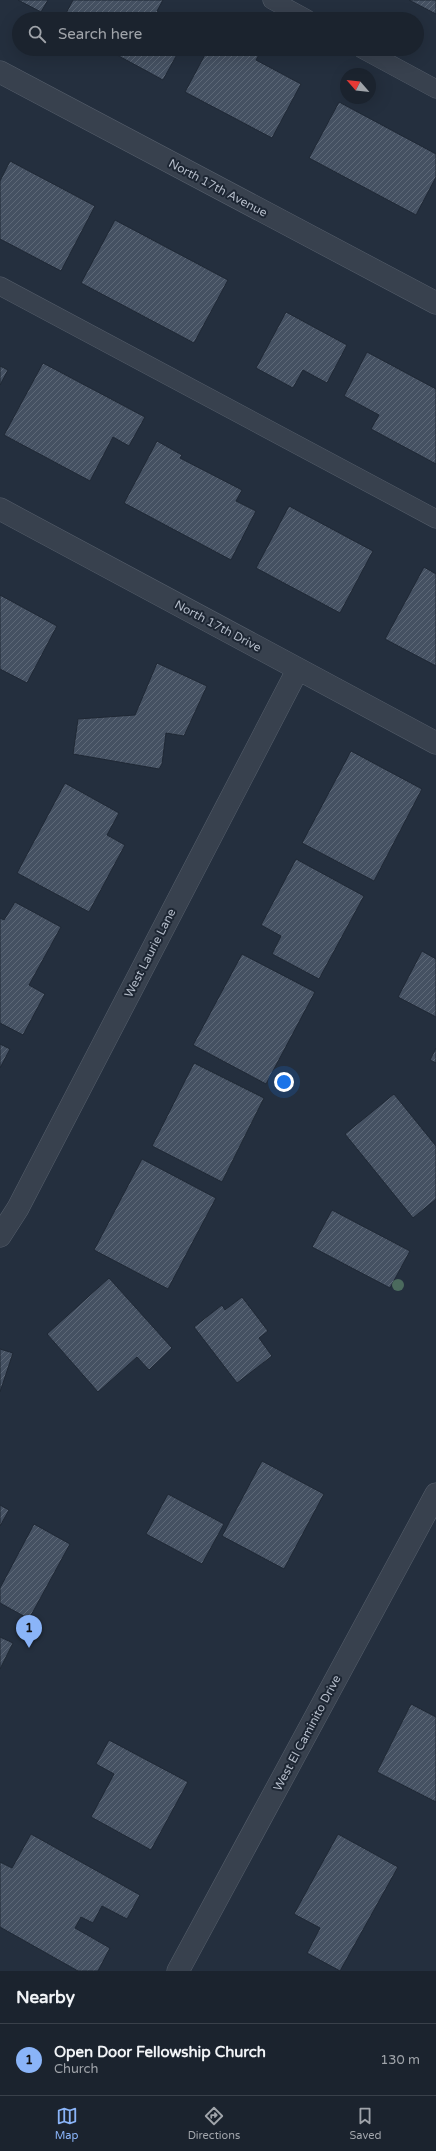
<!DOCTYPE html>
<style>
:root{--surface:#1b232e;--page:#282f3a;--text:#f1f3f6;--muted:#a0a4aa;--line:#39404a;--accent:#8ab4f8}
body{margin:0;font-family:"Varela Round",sans-serif;background:var(--page);color:var(--text)}
.compass{position:absolute;left:340px;top:68px;width:36px;height:36px;border-radius:50%;background:var(--surface);box-shadow:0 4px 16px #0002;rotate:298deg}
.you{position:absolute;left:284px;top:1082px;width:14px;height:14px;margin:-10px;border:3px solid #fff;border-radius:50%;background:#1a73e8;box-shadow:0 0 0 6px #1a73e833}
.badge{display:grid;place-items:center;width:26px;height:26px;border-radius:50%;background:var(--accent);color:#111;font-size:13px;font-weight:700}
.pin{position:absolute;translate:-50% -33px;filter:drop-shadow(0 1px 2px #0008)}
.pin::after{content:'';position:absolute;top:21px;width:14px;height:12px;background:inherit;clip-path:polygon(0 0,100% 0,50% 100%)}
.list{margin:0;padding:0;list-style:none}
h2{display:flex;justify-content:space-between;align-items:center;height:52px;margin:0;padding:0 16px;font-size:17px}
h2 small{font-size:13px;font-weight:400;color:var(--muted)}
.list li{display:grid;grid-template-columns:26px 1fr auto;gap:12px;align-items:center;box-sizing:border-box;height:72px;padding:0 16px;border-top:1px solid var(--line)}
.list b{display:block;font-size:15px;white-space:nowrap}
.list p{margin:0;font-size:13px;white-space:nowrap;color:var(--muted)}
.list em{font-size:13px;font-style:normal;color:var(--muted)}
.icon{flex:none;width:22px;height:22px;fill:none;stroke:currentColor;stroke-width:2;stroke-linecap:round;stroke-linejoin:round}
.map{position:relative;flex:none;width:436px;height:1971px;overflow:hidden}
.search{position:absolute;background:var(--surface);box-shadow:0 4px 16px #0002;left:12px;right:12px;top:12px;height:44px;display:flex;align-items:center;gap:10px;box-sizing:border-box;padding:0 14px;border-radius:22px;color:var(--muted);font-size:15px}
.sheet{height:124px;background:var(--surface)}
nav{display:flex;justify-content:space-around;align-items:center;box-sizing:border-box;height:56px;border-top:1px solid var(--line);background:var(--surface);font-size:11px;color:var(--muted)}
nav a{display:grid;justify-items:center;gap:2px}
nav .on{color:var(--accent)}
.map>svg:first-child{display:block}
</style>
<div class="map">
<svg width="436" height="1971" viewBox="0 0 436 1971">
<defs>
<pattern id="building-hatch" width="6" height="6" patternUnits="userSpaceOnUse"><rect width="6" height="6" fill="#455162"/><path d="M-1 1l2-2M0 6l6-6M5 7l2-2" fill="none" stroke="#5d6877"/></pattern>
</defs>
<rect width="100%" height="100%" fill="#242f3e"/>
<path fill="url(#building-hatch)" stroke="#1f2835" d="M18,0h30l-7,12z
M73,0h90l-6,11 15,8h-109z
M409,0h27v14z
M106,49h74l-17,31z
M208,49h54l-6,11 45,24 -29,54 -87,-46z
M339,102l97,52v23l-20,38 -107,-57z
M10,161l85,45 -34,65 -61,-32v-58z
M115,220l113,60 -34,63 -113,-60z
M286,312l61,33 -20,38 -24,-13 -10,18 -37,-20z
M367,352l69,37v75l-65,-35 8,-14 -35,-19z
M43,363l102,54 -16,29 -16,-9 -23,44 -86,-46z
M0,366l8,4 -8,15z
M157,441l25,14 -2,3 62,32 -6,11 20,10 -25,49 -107,-57z
M289,506l84,45 -33,62 -84,-45z
M424,567l12,7v92l-51,-27z
M0,595l57,31 -30,57 -27,-14z
M157,663l50,23 -23,50 -18,-3 -4,31 -3,5 -86,-15 5,-35 57,-4z
M351,751l71,38 -48,92 -72,-38z
M65,783l54,30 -12,22 18,10 -36,67 -72,-39z
M296,859l68,37 -45,83 -47,-25 9,-18 -20,-11z
M15,902l46,25 -32,58 16,9 -22,41 -23,-12v-105l4,2z
M422,951l14,8v58l-38,-20z
M242,954l73,38 -49,92 -73,-39z
M0,1044l10,5 -10,19z
M436,1048v15l-6,-3z
M194,1063l70,35 -42,84 -70,-36z
M394,1094l42,52v53l-23,19 -68,-84z
M142,1159l74,39 -48,91 -74,-39z
M332,1210l78,41 -20,37 -78,-41z
M109,1278l63,70 -23,22 -12,-13 -39,35 -51,-58z
M242,1297l26,34 -9,7 13,18 -35,27 -43,-56 28,-22 3,5z
M0,1349l13,4 -13,39z
M262,1461l62,33 -40,75 -62,-33z
M168,1494l56,30 -22,40 -56,-30z
M0,1505l9,5 -9,16z
M34,1524l36,20 -41,75 -29,-16v-15z
M0,1637l13,6 -13,26z
M411,1704l25,13v85l-59,-30z
M109,1740l79,42 -37,68 -60,-33 23,-43 -18,-10z
M31,1834l109,61 -13,24 -25,-13 -9,17 -12,-6 -6,11 35,20 -12,23h-20l-78,-44v-65l12,6z
M338,1834l60,33 -58,104 -33,-18 13,-25 -26,-14z"/>
<g fill="none" stroke-linecap="round" stroke-linejoin="round">
<defs>
<path id="service" d="M272,0l35,19
M362,49l74,40
M0,286l436,233"/>
<path id="minor" d="M0,72l436,231
M0,509l436,234
M0,1236l18,-28 280,-539
M178,1971l258,-477"/>
</defs>
<use href="#service" stroke="#565f6c" stroke-width="19"/>
<use href="#minor" stroke="#565f6c" stroke-width="23"/>
<use href="#service" stroke="#38414e" stroke-width="18"/>
<use href="#minor" stroke="#38414e" stroke-width="22"/>
</g>
<circle fill="#4b6a5d" cx="398" cy="1285" r="6"/>
<g text-anchor="middle" stroke-width="4" stroke-linejoin="round" paint-order="stroke">
<g font-size="12" fill="#b4bcc9" stroke="#1d2633">
<text transform="translate(218 188) rotate(28)" y="4">North 17th Avenue</text>
<text transform="translate(218 626) rotate(28)" y="4">North 17th Drive</text>
<text transform="translate(150 953) rotate(-63)" y="4">West Laurie Lane</text>
<text transform="translate(307 1733) rotate(-62)" y="4">West El Caminito Drive</text>
</g>
</g>
</svg>
<svg class="compass" viewBox="-18 -18 36 36"><path d="M0-13l5 13h-10z" fill="#e53935"/><path d="M0 13l5-13h-10z" fill="#a0a4aa"/></svg>
<div class="you"></div>
<div class="pin badge" style="left:29px;top:1648px">1</div>
<div class="search"><svg class="icon" aria-label="search" viewBox="0 0 24 24"><circle cx="10" cy="10" r="6"/><path d="M15 15l6 6"/></svg>Search here</div>
</div>
<section class="sheet">
<h2>Nearby<small></small></h2>
<ul class="list">
<li><span class="badge">1</span><div><b>Open Door Fellowship Church</b><p>Church</p></div><em>130 m</em></li>
</ul>
</section>
<nav>
<a class="on"><svg class="icon" aria-label="map" viewBox="0 0 24 24"><path d="M3 6l6-2 6 2 6-2v14l-6 2-6-2-6 2zM9 4v14M15 6v14"/></svg>Map</a>
<a><svg class="icon" aria-label="directions" viewBox="0 0 24 24"><path d="M12 3l9 9-9 9-9-9zM9 14v-3h6M13 9l2 2-2 2"/></svg>Directions</a>
<a><svg class="icon" aria-label="saved" viewBox="0 0 24 24"><path d="M7 4h10v16l-5-4-5 4z"/></svg>Saved</a>
</nav>
